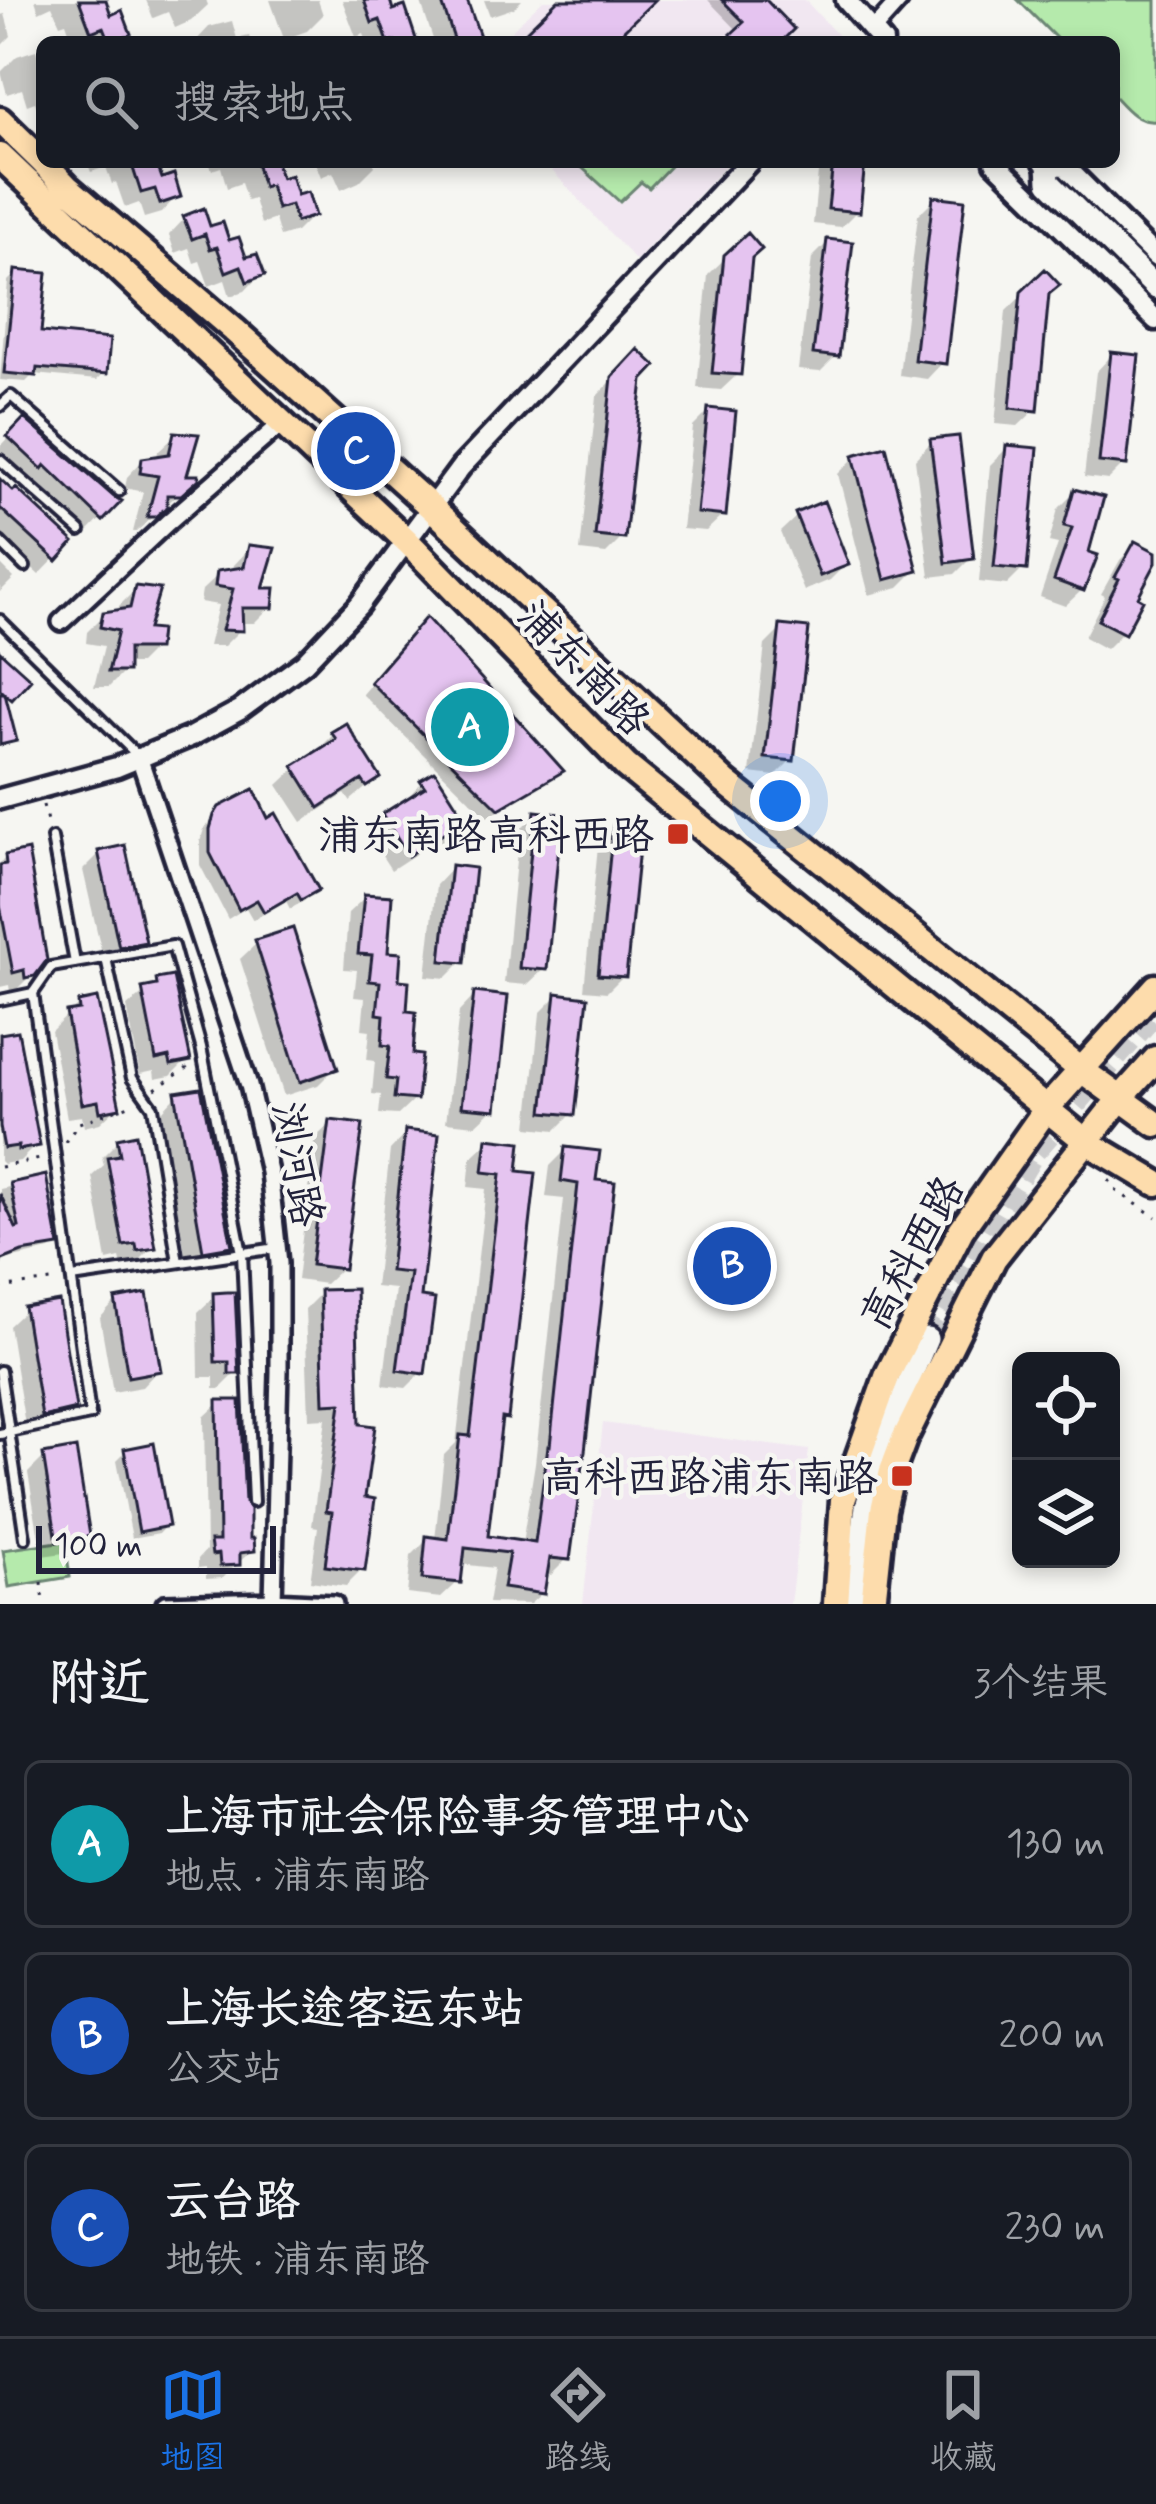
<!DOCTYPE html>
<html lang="zh">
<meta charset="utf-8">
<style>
:root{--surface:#171b24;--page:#20242c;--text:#f1f3f6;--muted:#9ea1a6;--line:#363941;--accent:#1a73e8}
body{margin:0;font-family:Mynerve,"LXGW WenKai TC",sans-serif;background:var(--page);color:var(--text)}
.controls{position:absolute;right:36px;bottom:36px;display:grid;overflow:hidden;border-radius:18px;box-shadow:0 6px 18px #0003}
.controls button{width:108px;height:108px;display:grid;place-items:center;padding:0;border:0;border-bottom:3px solid var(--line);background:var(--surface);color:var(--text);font:60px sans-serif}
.scale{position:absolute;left:36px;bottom:30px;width:240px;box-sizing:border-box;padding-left:12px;border:6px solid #22223b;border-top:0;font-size:33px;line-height:42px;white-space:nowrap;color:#22223b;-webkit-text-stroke:9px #f6f6f2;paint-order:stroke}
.you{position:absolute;left:780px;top:801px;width:42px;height:42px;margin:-30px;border:9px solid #fff;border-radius:50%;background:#1a73e8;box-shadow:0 0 0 18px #1a73e833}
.badge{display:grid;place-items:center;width:78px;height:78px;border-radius:50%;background:var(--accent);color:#fff;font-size:39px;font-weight:700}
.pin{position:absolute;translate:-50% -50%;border:6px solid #fff;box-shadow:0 3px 12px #0006}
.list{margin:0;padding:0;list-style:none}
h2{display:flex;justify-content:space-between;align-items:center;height:156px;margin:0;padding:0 48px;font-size:51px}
h2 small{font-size:39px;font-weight:400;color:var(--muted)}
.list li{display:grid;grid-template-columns:78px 1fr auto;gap:36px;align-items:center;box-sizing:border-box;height:168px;margin:0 24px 24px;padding:0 24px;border:3px solid var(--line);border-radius:18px}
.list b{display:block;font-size:45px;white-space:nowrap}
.list p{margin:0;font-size:39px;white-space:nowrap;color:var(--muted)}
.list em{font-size:39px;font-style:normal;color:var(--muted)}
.icon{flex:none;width:66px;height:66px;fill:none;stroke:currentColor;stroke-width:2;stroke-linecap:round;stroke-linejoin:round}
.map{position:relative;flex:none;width:1156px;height:1604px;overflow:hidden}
.search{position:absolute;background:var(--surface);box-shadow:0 6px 18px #0003;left:36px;right:36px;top:36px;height:132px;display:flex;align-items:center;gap:30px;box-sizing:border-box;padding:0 42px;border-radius:18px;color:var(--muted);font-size:45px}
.sheet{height:732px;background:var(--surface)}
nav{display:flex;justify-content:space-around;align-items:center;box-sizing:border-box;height:168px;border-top:3px solid var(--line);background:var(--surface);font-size:33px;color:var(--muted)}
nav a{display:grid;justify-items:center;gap:6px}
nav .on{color:var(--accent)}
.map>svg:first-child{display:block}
</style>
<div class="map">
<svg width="1156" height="1604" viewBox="0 0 1156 1604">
<rect width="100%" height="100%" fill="#f6f6f2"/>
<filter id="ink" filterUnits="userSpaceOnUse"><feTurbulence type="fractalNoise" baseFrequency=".00833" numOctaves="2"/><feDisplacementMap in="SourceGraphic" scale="24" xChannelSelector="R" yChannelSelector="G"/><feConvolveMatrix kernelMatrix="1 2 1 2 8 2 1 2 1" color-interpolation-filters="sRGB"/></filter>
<g filter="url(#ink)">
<path fill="#f1e7f1" d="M543,0h262l37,40 -343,2z
M544,162h185l-93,99z
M603,1423l206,27 -19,154h-207z"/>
<path fill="#b5eaac" stroke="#6c8674" stroke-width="3" d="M1018,0h138v121c-19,2 -30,-12 -42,-25v-54h-54z
M576,162h98l-25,26 -8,-6 -21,20z
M65,1541l5,36 -61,10 -6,-37z"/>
<path fill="#0003" d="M35,0h67l7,19 19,15 -9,8h-46l-7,-20 -6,2 -8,-18 -13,6z
M146,0h60l2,5 -17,16 -16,7 -7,-16 -15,6z
M270,0h48l5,15 -16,16 -23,8z
M342,0h44l28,42h-47l-3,-8 -8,3z
M420,0h44l14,42h-44z
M484,0h38l-8,8 -24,8z
M708,0h53l16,42h-50l11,-11z
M5,14l6,22 -11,11v-32z
M232,21l5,18 12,-3 2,6h-56l14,-15z
M36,50l6,16v58l-7,-22 -8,3 -5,-16 -15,5 -6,-22 16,-16z
M87,162h54l36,34 -16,17 -17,5 -5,-15 -14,5 -9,-26 -4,2 -6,-17 -15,5z
M209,162h64l6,20 33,34 -16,16 -16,5 -5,-18 -14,5 -7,-25 -7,2 -6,-18 -14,5 -6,-21 -9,3z
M315,162h58l2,4 -16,16 -18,8 -8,-18 -12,5z
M819,162h43l-5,49 -16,16 -28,-3z
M934,199l9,163 -16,17 -28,-4 19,-160z
M185,218l43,26 33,30 -16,17 -15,5 -5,-16 -16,6 -9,-25 -6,2 -5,-15 -14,5 -6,-18z
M747,237l2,20 -11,117 -17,16 -24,-2 11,-113z
M828,242l8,114 -16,16 -22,-2 14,-112z
M16,273l22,62 66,38 -7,7 -63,-6 -8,8 -26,-2 8,-99z
M1045,273l1,21 -11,116 -17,16 -23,-2 11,-113z
M638,354l2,25 -18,159 -16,16 -26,-3 17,-155z
M1112,355l12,109 -16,16 -24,-3 12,-105z
M709,411l14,104 -17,16 -24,-2 11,-102z
M24,422l93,80 -32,33 -58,-56 -27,-18v-14z
M175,435l8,43h13l-60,54h-3l10,-40 -18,-4 2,-11 16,-17 14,-2 1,-7z
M931,442l40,116 -16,16 -25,3 -15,-118z
M1007,448l17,120 -17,17 -28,-3 11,-117z
M854,458l61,113 -16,16 -30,8 -31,-121z
M0,483l70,60 -31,32 -39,-36z
M1075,492l10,61 -3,37 -17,16 -25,-9 18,-53 -9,-2 9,-33z
M797,516l49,48 -16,16 -26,11 -24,-59z
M1136,544l20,13 -22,41 -11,34 -17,17 -22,-12 21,-41 -4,-2 19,-34z
M250,548l9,43 11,16 -16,16h-14v7l-16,16h-16l10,-41 -18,-3 2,-12 17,-16 13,-2 2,-7z
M0,564l14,14 -14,14z
M136,589l8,43 11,16 -16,16h-14v7l-16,16h-15l10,-41 -18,-3 1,-11 17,-17 14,-2 1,-7z
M782,628l9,132 -16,16 -25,-3 15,-128z
M416,631l144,140 -11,10 -62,36 -125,-123z
M333,735l44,43 -27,23 -5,-7 -43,28 -24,-37 17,-16 24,-16 -2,-2z
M422,782l44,43 -28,24 -4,-7 -43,28 -24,-37 16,-17 25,-15 -2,-2z
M221,810l46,12 48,68 -11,11 -14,8 -4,-8 -33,19 -7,-12 -18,11 -28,-54v-23l4,-13z
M536,814l8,155 -17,16 -23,-2 15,-153z
M614,828l9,148 -16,16 -23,-2 14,-145z
M99,854l44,87 -16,17 -23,4 -21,-92z
M6,857l26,117 -17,17 -5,1 -1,-7 -9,2v-124z
M452,868l10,94 -16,16 -20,-2 10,-91z
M365,897l31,86 7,31 12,85 -17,16 -19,-1 2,-19 -9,-1 3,-33 -8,-1 3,-30 -8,-1 3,-31 -11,-1 3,-27 -13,-1 4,-56z
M257,943l77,126 -16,16 -34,11 -44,-137z
M157,982l30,78 -16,16 -16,3 -1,-8 -14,3 -13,-67z
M475,995l18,114 -17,16 -30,-3 13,-110z
M557,996l15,118 -16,16 -28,-3 12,-114z
M79,1004l38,103 -17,16 -16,4 -2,-11 -15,2 -16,-87z
M0,1037l36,108 -16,16 -17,3 -3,-3z
M177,1095l52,150 -16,17 -26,3 -26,-153z
M331,1123l11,145 -17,16 -28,-4 17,-141z
M406,1133l16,239 -16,16 -23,-3 12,-96 -20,-2 15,-137z
M119,1140l34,107 -16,16 -15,3 -2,-8 -13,3 -15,-85 12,-11 -2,-8z
M488,1142l30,3 -13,273 -7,7 -13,114 37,5 13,-81 29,-264 -18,-2 4,-31 16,-16 31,4 -30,405 -16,16 -6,-1 -3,19 -12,11 -42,-1 6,-35 -34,-4 -2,18 -17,16 -34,-4 4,-38 17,-17 7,1 9,-85 12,-12 30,-254 -18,-2 3,-29z
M44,1179l12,66 -6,5 -46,10 -4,12v-83z
M321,1293l41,207v70l-16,16 -36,-5 8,-54 -6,-1 14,-108 -17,1 -4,-110z
M215,1296l21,77 -16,16h-6v-12h-15l-1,-65z
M116,1301l42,69 -16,17 -29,5 -13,-74z
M26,1310l47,98 -16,17 -31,6 -17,-105z
M219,1403l28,139 5,8 -29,28 -17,1v-12l-8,1v-9l8,-9 -2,-133z
M125,1452l41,73 -7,8 -27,5 -15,-78z
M44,1457l43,78 -16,17 -29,4 -14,-83z"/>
<path fill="#e5c4f0" stroke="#22223b" stroke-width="3" d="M79,0h27l5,15 11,-5 9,24 -21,8 -6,-15 -13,5z
M364,0h26l3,10 12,-4 12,36h-29l-8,-22 -8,3z
M441,0h26l15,42h-27z
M558,0h97l-31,30 12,12h-121z
M722,0h44l28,29 -13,13h-43l-7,-8 13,-12z
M131,162h25l6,16 12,-4 7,23 -21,7 -5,-15 -14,4z
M256,162h20l5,16 10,-3 6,20 11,-3 7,24 -19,6 -5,-17 -14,4 -7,-24 -7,2z
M833,162h32l-5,50 -32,-3z
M933,196l32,4 -19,164 -32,-4z
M204,208l6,18 13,-4 6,18 10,-3 7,20 11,-3 8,21 -18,7 -6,-16 -15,6 -9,-25 -7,2 -5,-15 -13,5 -9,-23z
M748,233l14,16 -10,9 -11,117 -29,-2 12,-118z
M827,239l26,3 -14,115 -26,-3z
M1045,269l15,16 -11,9 -11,117 -28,-3 11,-116z
M15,270l32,3 -6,59 69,7 -3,35 -70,-6 -1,8 -32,-3z
M638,349l18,17 -13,14 -18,159 -30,-3 17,-159z
M1111,352l28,3 -12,110 -28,-3z
M708,408l28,3 -10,105 -29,-3z
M24,418l90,79 8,4 -19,20 -58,-56 -3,4 -35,-33z
M174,432l25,2 -12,41h12v4l-18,16h-14v12l-12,10h-8l11,-41 -18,-3 2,-15 27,-4z
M959,436l15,123 -28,4 -16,-124z
M1006,445l32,3 -11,122 -33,-3z
M886,446l32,125 -33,9 -32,-125z
M0,479l13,12 3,-3 58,54 -17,19 -57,-53z
M1074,489l30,8 -15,55 9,3 -14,36 -30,-11 18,-52 -8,-2z
M824,501l25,64 -29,11 -25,-63z
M1135,541l21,11v11l-18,34 5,3 -18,34 -27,-14 21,-41 -4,-2z
M249,545l26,3 -12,40h12l-2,20h-31l1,23 -21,-1 11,-41 -18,-3 2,-15 27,-4z
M135,586l25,3 -12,40 12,1 -2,19h-30v23h-20l10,-41 -18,-4 3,-15 27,-4z
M426,617l138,154 -65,38 -129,-127z
M780,625l29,3 -15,133 -29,-3z
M0,651l31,28 -19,21 -7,-6 12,47 -17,4v-52h4l-4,-4z
M346,723l35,55 -14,9 -5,-7 -43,28 -26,-42 43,-27 -5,-7z
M435,771l35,55 -14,9 -5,-7 -43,28 -26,-42 43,-27 -5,-7z
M254,789l14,29 8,-5 43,77 -18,10 -4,-7 -33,19 -7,-12 -18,10 -29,-57v-24l4,-14 5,-8z
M535,811l27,3 -15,156 -28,-2z
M613,825l28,3 -15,149 -28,-2z
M125,845l21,97 -27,5 -21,-96z
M28,850l19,110 -12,16 -10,2 -1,-8 -11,3 -13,-68v-40l6,-1 -1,-9z
M451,865l24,3 -10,95 -24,-2z
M364,894l28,2 -4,56 13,1 -2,27 10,1 -2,30 9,1 -3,42 9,1 -5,45 -23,-2 2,-18 -10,-1 4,-33 -8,-1 2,-30 -7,-1 3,-32 -11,-1 3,-26 -14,-1z
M293,928l45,141 -38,13 -45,-142z
M173,976l18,85 -20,4 -2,-8 -13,3 -14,-72 15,-3 -1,-6z
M474,992l34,4 -12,114 -35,-3z
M556,993l32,4 -13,118 -32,-3z
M97,998l23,110 -20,4 -2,-11 -16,3 -16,-92 13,-2 -1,-8z
M18,1031l22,115 -22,4v-4l-14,2 -4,-21v-93z
M201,1088l31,158 -29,5 -28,-159z
M330,1120l33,4 -19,145 -33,-4z
M405,1130l34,4 -18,163 14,2 -10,75 -28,-4 13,-97 -20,-2z
M136,1134l20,114 -19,3 -1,-7 -13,2 -16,-89 13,-2 -3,-17z
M487,1138l34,4 -3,29 18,2 -28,246 -6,-1 -14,118 47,7 13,-97h2l28,-262 -17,-3 4,-34 35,4 -4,29 19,2 -30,269 -15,109 -20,-2 -6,36 -41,-6 6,-35 -44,-5 -4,35 -39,-4 4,-43 22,3 12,-104 10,1 31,-262 -18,-2z
M46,1175l13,71 -37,6 -22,9v-67l16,34 3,-1 -9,-44z
M356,1289l4,135 15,2 -10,71 10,2 -10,72 -40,-5 7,-54 -6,-1 15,-108 -17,1 -4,-114z
M227,1292h8l4,82h-10v-12h-14l-2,-69z
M147,1293l14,78 -33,6 -13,-78z
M59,1301l17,108 -34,8 -18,-110z
M217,1400h23l5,102 5,7v29h4l1,13 -15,2v12l-20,1 -1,-12 -7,1 -2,-14h9z
M154,1443l15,83 -30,6 -15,-83z
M76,1448l14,88 -33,6 -14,-88z"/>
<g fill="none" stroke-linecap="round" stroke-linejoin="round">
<path stroke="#cccccd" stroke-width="21" stroke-dasharray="21 10" stroke-linecap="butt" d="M927,1339l108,-187 121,-139"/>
<defs>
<path id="service" d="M0,406l11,-10 108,95
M0,460l80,71
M0,542l25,25
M0,620l138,136
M52,838l23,125
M106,958l26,120 21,29 25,155
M33,993l18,-26 122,-21 28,101 41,206 11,249
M0,1000l33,-7 57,422 -90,19
M72,1278l205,-30
M0,1371l25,167"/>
<path id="minor" d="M873,30l27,-30
M61,622l106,-99 115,-100
M139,757l110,328 20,87 10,91v109l-6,229
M165,1604l108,-3 61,3"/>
<path id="tertiary" d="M846,0l37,42
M995,162l161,158
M1044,162l4,3 17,1 91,91
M0,799l117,-32 75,-31 48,-26 64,-47 55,-58 102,-138 288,-305"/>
<path id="secondary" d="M1048,165l1,17 107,106
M853,1604l13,-97 23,-79 38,-89"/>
<path id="primary" d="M0,120l42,41
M0,156l408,386 218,224 461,376 69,41
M43,162l24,25 167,143 197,177 294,275 355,287 76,55
M836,1604l7,-104 45,-126 73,-144 86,-122 109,-121
M873,1604l10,-94 9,-39 12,-32 90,-181 125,-158 37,-41"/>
</defs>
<use href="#service" stroke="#22223b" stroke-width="16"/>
<use href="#minor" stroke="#22223b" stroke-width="24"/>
<use href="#tertiary" stroke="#22223b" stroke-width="27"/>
<use href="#secondary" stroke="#22223b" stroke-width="30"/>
<use href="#primary" stroke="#22223b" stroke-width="33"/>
<path stroke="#22223b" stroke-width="3" stroke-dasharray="3 9" stroke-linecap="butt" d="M43,805l5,20
M155,1089l37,-24
M65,1142l14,-19 53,-19
M0,1167l45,-9
M1109,1180l6,10 41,27
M0,1288l58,-8
M42,1582l2,22"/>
<use href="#service" stroke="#f6f6f2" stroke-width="8"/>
<use href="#minor" stroke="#f6f6f2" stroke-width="15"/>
<use href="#tertiary" stroke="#f6f6f2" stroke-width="18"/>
<use href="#secondary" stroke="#f6f6f2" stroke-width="21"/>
<use href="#primary" stroke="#fddcac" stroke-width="24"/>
</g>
</g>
<g fill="#c8321e" stroke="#f6f6f2" stroke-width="4.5">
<rect x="666" y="822" width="24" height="24" rx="6"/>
<rect x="890" y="1464" width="24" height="24" rx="6"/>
</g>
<g text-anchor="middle" stroke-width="9" stroke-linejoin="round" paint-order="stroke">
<g font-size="42" fill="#22223b" stroke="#f6f6f2">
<text transform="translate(585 667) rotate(46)" y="15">浦东南路</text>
<text transform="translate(299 1164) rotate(80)" y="15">浏河路</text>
<text transform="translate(911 1252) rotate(-61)" y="15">高科西路</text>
</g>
<g font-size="42" fill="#22223b" stroke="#f6f6f2" text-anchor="end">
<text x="654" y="849">浦东南路高科西路</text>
<text x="878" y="1491">高科西路浦东南路</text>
</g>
</g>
</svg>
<div class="controls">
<button><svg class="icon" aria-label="locate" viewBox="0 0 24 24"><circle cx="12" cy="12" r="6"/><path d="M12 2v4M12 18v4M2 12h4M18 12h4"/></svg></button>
<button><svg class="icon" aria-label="layers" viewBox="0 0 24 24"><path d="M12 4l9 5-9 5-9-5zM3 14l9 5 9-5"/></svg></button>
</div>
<div class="scale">100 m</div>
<div class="you"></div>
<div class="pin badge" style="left:470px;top:727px;background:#0f9aa8">A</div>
<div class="pin badge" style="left:732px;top:1266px;background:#1a4fb4">B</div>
<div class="pin badge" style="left:356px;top:451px;background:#1a4fb4">C</div>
<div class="search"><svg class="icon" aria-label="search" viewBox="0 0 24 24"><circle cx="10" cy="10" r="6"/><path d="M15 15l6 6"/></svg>搜索地点</div>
</div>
<section class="sheet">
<h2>附近<small>3个结果</small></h2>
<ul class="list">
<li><span class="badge" style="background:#0f9aa8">A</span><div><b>上海市社会保险事务管理中心</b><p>地点 · 浦东南路</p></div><em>130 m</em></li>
<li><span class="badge" style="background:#1a4fb4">B</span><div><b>上海长途客运东站</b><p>公交站</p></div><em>200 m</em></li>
<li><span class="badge" style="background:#1a4fb4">C</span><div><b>云台路</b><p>地铁 · 浦东南路</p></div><em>230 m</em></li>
</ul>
</section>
<nav>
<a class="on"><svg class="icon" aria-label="map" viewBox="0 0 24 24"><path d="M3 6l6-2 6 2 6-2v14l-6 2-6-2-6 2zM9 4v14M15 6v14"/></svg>地图</a>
<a><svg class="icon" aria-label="directions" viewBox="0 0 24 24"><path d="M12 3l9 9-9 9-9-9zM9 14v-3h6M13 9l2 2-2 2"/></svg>路线</a>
<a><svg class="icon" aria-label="saved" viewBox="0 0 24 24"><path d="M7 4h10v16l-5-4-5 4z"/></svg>收藏</a>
</nav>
